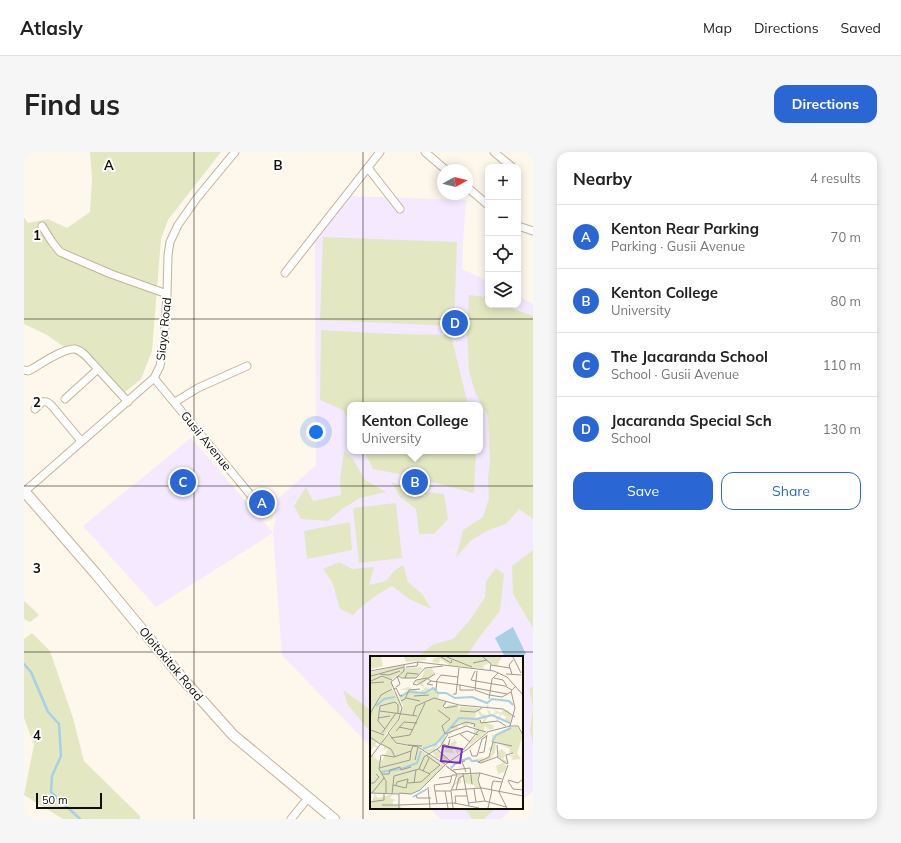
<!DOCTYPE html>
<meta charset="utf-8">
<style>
:root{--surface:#fff;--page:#f6f6f6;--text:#222;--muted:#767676;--line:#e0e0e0;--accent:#2a67d4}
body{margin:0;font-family:Mulish,sans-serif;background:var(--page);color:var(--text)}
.controls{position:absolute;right:12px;top:12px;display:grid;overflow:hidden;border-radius:8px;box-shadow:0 2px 10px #0003}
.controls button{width:36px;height:36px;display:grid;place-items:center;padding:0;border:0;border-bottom:1px solid var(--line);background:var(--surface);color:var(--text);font:20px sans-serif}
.compass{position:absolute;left:413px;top:12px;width:36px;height:36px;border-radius:50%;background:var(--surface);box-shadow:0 2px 10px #0003;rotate:82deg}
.scale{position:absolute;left:12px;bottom:10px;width:66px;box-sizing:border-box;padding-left:4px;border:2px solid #110c04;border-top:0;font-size:11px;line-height:14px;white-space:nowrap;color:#110c04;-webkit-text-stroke:3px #fff;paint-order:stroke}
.you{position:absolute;left:292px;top:280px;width:14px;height:14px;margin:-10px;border:3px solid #fff;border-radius:50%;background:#1a73e8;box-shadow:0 0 0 6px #1a73e833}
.badge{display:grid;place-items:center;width:26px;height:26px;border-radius:50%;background:var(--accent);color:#fff;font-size:13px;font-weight:700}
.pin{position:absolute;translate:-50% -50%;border:2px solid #fff;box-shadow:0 1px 4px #0006}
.popup{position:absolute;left:323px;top:250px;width:136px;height:52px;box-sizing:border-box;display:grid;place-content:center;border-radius:8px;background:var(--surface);filter:drop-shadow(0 1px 3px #0005);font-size:13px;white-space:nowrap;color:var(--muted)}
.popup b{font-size:15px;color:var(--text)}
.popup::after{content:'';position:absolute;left:50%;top:100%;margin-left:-8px;border:8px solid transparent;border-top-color:var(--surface)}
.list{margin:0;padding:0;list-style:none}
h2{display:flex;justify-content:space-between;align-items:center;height:52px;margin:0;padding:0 16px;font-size:17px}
h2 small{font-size:13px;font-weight:400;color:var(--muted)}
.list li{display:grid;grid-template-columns:26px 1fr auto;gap:12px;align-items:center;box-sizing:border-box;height:64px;padding:0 16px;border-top:1px solid var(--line)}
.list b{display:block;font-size:15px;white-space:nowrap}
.list p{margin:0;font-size:13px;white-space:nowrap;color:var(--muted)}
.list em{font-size:13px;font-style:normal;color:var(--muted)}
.actions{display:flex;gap:8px;padding:12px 16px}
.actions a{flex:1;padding:9px 0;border:1px solid var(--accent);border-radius:12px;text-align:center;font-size:14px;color:var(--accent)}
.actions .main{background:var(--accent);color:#fff}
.icon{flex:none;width:22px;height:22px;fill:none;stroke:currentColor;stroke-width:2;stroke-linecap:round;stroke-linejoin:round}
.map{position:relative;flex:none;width:509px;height:667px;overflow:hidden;border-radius:12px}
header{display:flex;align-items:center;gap:24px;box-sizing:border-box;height:56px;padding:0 20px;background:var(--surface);border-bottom:1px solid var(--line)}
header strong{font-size:19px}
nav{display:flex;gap:22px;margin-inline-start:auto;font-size:14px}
.intro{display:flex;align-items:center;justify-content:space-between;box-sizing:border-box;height:96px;padding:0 24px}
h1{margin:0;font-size:28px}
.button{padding:10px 18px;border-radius:12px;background:var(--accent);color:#fff;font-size:14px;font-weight:700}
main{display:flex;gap:24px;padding:0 24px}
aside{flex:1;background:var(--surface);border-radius:12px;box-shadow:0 2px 10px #0003}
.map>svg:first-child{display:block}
</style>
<header>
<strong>Atlasly</strong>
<nav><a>Map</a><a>Directions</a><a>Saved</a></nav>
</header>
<div class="intro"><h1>Find us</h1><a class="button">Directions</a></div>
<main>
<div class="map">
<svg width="509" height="667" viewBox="0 0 509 667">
<rect width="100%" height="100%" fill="#fef7ec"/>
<path fill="#f4e9fe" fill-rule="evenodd" d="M321,44l121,4 -3,42 -1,27 26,12v24h30v-9l15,8v487l-11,9v-143h-151v90l-89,-92 -9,-122 -117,74 -73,-81 108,-88 82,95 6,-35 37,-33 -1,-225zM326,253h130v46h-130z
M406,656h83l-12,11h-61z"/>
<path fill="#e3e8c3" d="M66,0h131l-53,68 -7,19 -9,112 -11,28 -22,18 -30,-33 -42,-29 -23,-11v-107l4,6 20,-4 19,9 23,-16 2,-34z
M299,85l134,5 -3,84 -134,-6z
M445,143l19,2v8h18l8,4 19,7v203l-14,-10 -13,15 -19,7 -17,10 -14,17 7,-28 20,-13 6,-19 -1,-19 2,-19 -2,-43 -13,-25 -6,-20 -2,-37z
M297,178l73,4 57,1 17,70h-118v18l-7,-13 -23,-10z
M320,299l9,8 12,21 21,12 -26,6 -18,11 -14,12 -27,-2 -7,-13 12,-19 7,14 28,-6 -1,-16z
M340,299h112l-2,42 -65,-17 -36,-7z
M367,330l28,9 25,3 4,25 -14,15h-15l-3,-25 -16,-12z
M372,351l6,55 -43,5 -6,-55z
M326,370l2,28 -45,9 -3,-28z
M509,398v78l-20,-34 -1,-28z
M315,410l13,7 22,-2 -5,18 17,-4 9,-11 8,-5 5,17 15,13 8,14 -22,-10 -17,-13c-14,8 -28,17 -39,29l-13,-6 -8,-27 -9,-13z
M472,416l8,6 -4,37 -16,20 -17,24 -3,2h-47l17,-13 19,-5 17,-19 15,-23 1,-16z
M0,449l7,6 8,8 -9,7 -6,-3z
M8,481l18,18 23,67 11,43 56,55v3h-77l-39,-24 10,-50 -10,-27v-79z
M509,534v58l-3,-13 3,-24 -4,-18z
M319,538l28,20v23l-23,-28z
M439,656h33l-12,11h-12l-6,-9z"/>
<path fill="#a8cfe4" d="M489,475l13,27 -5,3h-16l-10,-19z"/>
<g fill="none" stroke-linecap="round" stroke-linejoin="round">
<path stroke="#a8cfe4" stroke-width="2.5" d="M0,512l7,8 17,40 11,12 2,32 -9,20 -1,16 29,27"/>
<defs>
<path id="street" d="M401,0l21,18
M470,0l18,15
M344,16l32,41
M443,35l21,18
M18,74l10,16 8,10 51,22 56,20
M494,74l15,5
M261,121l95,-121
M0,218l4,1 4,-2c10,-6 32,-21 43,-20 5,1 8,4 11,7l42,46
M130,226l104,126
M41,247l33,-30
M151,250l23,-14 49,-22
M11,257l7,-7c5,-1 7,1 10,4l29,35
M1,339l129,-113 6,-12 4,-23 3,-49 1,-39 2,-13 8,-17 19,-27 38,-46
M267,667l17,-21"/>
<path id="secondary" d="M0,339l72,83 86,104 51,57 101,84"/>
</defs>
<use href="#street" stroke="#c3b399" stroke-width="9"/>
<use href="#secondary" stroke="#c3b399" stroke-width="12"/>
<use href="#street" stroke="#fff" stroke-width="7"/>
<use href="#secondary" stroke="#fff" stroke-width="10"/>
</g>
<path fill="none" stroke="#110c04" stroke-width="1" stroke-opacity="0.55" d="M170,0v667M339,0v667M0,167h509M0,334h509M0,500h509"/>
<g text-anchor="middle" stroke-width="4" stroke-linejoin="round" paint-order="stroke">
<g font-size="12" fill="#110c04" stroke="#fff">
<text transform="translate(140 177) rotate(-84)" y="4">Siaya Road</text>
<text transform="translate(182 289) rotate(51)" y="4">Gusii Avenue</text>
<text transform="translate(147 512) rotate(50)" y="4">Oloitokitok Road</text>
</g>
</g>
<g transform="translate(346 504)">
<rect width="153" height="153" fill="#fef7ec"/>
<path d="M0,1h11l2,9 -13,3zM34,1h22v3l-20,2zM66,1h66l-5,9 -8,-3 -6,3 1,3 -35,-4 -9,-6 -1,4 -7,-1 2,-4h4zM32,9l2,5 -12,9v9l-6,3 6,-2 8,12 1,13 -2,4 -12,14 -6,11 7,-9 3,3 -2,-4 12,-16 2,-11 -4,-9 9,-7h-8l8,-3 12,5 6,-5 5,3 5,-4 -1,4 5,3 -2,6 8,3v3l-4,1 3,3 3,-4h11l-1,6 3,-5 17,2 4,6 5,1 -3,2 -1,3 -6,-9 -2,7 5,-1 1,6 4,-5 3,-1 -3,5 10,4 -3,1 3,1 -5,2 -6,-4 1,7 -14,12 -2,-2 9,-9 -4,-1v-5l6,2 -6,-3v-3l-3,2 -1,-4 -2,3 -5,1 -2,-3 -4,2 1,3 -8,5h2v1h-7l1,5 -4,6 -4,-4 -2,3 2,2 -4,2 14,10 -3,6 -4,-2 2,-3 -7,-1 -4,-7 -3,2 -5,-3 9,-2 -1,-4 -10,5 -5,-2 -20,-4 -4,-3 3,4 22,4 27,18 -25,23 -9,5 -37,-1 4,5 15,-4 -3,4 6,2 -3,1v4h6l3,3h-32l4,-12v-3h-4v-39l9,7 1,-3 2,3 6,-13 -4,2v-4l-7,-4 -2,3 3,1 -1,2 -3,-2 -4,6v-80zM51,11l2,1 -7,10 -11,1 -6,-4 6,-7zM56,11v2l6,-1 3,6 -12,9 1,5 -10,-7 -9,2 16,-4zM116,49h3l-2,5 3,1 1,4 5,-3 -3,-3 8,4 2,-3h5l4,6 -1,3 -2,-1 2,3 -1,3 -6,-4 3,-3 -5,-3 -5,7 -1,-3 4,-2 -1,-3 -10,3zM140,71h7l6,8 -6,18 4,6 -10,1 2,-3 -5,-2h7l-6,-3 1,-3 -14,-7 -1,11 -5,6 -8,4 -10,-2 -3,-3 -18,9 4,-5 14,-5 3,3 12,-3 -2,1 1,2 6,-3 3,-5 -4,-3 4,-3v-12l3,1zM85,84l2,3 -2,2 7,5 -5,4 -3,-7 -2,3 3,3 -11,-1 6,-11v3zM132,93l4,4 -3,6 5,3 -4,2 3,3 -3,5 -6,2 -2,-8 7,-3 -1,-4h-3l-1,-8zM98,117l1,2 10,-2 -2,8 5,7h-7l-1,-3 -9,-2 -1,-7 -3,1v6l-7,2 5,-8 -3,-1z" fill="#e3e8c3"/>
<path fill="none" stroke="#a8cfe4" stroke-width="2" d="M30,41l8,-5 17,1 8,-5 5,5h8l9,5 17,-1 15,6 5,-4 17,2 4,4M6,50l8,-7 11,-2M122,86l4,-7 15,-7M53,93l13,-5 23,-26 18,1 15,-4 18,8M81,112l5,-5 13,-5 3,3h6M31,113l16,-6 4,-12M11,116l19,-3M43,141l14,-8"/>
<path fill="none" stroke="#9f998f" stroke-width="1" d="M71,1l10,6 1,-3M77,1l25,10M113,1l8,7 -1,6M143,1l8,16M103,7l14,-3M121,9l19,3M36,11l11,-1 1,-4M0,15l48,-9 76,9 13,6 16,18M105,15l-4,9 5,1M107,15l-2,19 14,5M10,18l9,1 11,-4M136,18l15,1M142,18l-3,-9 4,-5M1,20l33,-9M28,20l4,2h14l9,-10 18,-2M35,22l2,-5 11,1M124,22l9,2 4,6M1,25l11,-5 10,4M106,25l29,5 7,4M0,27l14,-1M43,28l4,1 18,-11M43,28l3,-4 11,-2 4,3M63,29l-6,-1 4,-3 29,4 47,9M90,29v5h14M26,31l4,-3 -3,-8M23,33l3,-1 4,8 2,-1M66,34l1,-10 4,-5 17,2M83,38h3l3,-26M119,39l13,2 9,-5M44,40l15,-1M36,42l14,3M119,43l3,-20 6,-6M31,45l4,-2 4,-9 11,-1M25,46l3,3v8M76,46l-3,4 2,2 12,-2M68,54l12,9 -8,7 3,8 21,-8 20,6M10,55l37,5M90,55l15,1 7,-4M43,59l3,-9 18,-8 25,7 44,4 12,8M8,62l12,-2M0,63l1,-7 10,-17 11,-6M110,64l1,3 17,-2 8,5M139,70h9l5,9M29,71l14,3M81,72l15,-6 9,2 -1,3M15,73l-7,-8 2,-15 15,-4M1,74l13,5M26,75l8,-9 13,1M117,76l23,-6 5,-18 -4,-17 4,-4M12,77l14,-20M18,77l11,-14 3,-11 -11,-26 13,-11v-6M19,78l7,9 22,4 28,18M90,78l10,8M0,81l10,7M21,82l19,-3 15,-32M78,82l19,-7 11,4M11,88l10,5 4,8M73,88l5,2 2,-7M38,89l14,1M127,89l1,12M67,93l13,12M93,94l16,-20M100,94l2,6h5l5,-17 5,-3M95,95l23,-19M109,97l5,-1 3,-17M11,99l-2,14 7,12v13M12,99l12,2 17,-6 2,-5M57,100l13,9 -11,9M0,102l19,-25M45,104l3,-13M95,105l-3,1 4,10M76,108l20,-14M137,108l-10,-7 -16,6 -3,-1 11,-5 4,-15 19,4M138,108l-2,-9 7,-2M9,112l31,-8 1,-9M49,113l5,-12 16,-10 8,-13M49,113l11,5M83,114l17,-2 2,16M53,115l6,-13M110,117l-2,7 7,21M12,118h7l1,-4 10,-3 1,3 10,-3M87,118l23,-1 22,6M87,118l-11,-8 11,8M93,118l6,32M69,122l12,-2M133,123l-4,13 8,16M133,123l5,-14M138,124l10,3 5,-4M138,125l5,8 10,1M0,127h4l5,-6 -3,-3M38,127l13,-1 9,-8M44,127l2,-13M23,129l13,3 2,-9 -11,3 -1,3M64,129l16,-2 2,-8h4M64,129l3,18M83,130l-2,5 2,17M58,131l2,21M83,131l4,-13M104,133l2,13M82,134l30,-2 41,8M86,134l3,-12 4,-2M121,134l2,-9 9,1M65,135h16M75,135l3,17M0,137l29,1M2,137l12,-15M29,137l12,1 9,-4 26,-26M22,138l2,-18 25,-7M29,138v11l56,-2M46,139l1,3h14M0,146l14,-2v-6M84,147l25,5M98,147l17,-2 21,6M86,148l-1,-8h12M12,149h17v3M118,152l4,-18"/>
<path fill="#7b2cbf" fill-opacity="0.15" stroke="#7b2cbf" stroke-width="2" d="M73,90l19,3 -2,14 -19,-2z"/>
<rect width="153" height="153" fill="none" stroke="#110c04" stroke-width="2"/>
</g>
<g font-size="13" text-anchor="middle" font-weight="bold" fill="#110c04" stroke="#fff" stroke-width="4" stroke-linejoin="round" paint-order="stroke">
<text x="85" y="18">A</text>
<text x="254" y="18">B</text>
<text x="13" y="88">1</text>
<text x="13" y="255">2</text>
<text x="13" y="421">3</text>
<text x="13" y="588">4</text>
</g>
</svg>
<div class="controls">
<button>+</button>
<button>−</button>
<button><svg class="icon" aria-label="locate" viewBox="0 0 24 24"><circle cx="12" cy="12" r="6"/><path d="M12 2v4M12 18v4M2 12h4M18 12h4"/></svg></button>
<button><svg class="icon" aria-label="layers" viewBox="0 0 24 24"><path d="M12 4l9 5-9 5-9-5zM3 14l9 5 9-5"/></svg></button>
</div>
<svg class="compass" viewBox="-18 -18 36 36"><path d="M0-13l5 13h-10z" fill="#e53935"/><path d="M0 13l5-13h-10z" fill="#767676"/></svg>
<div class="scale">50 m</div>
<div class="you"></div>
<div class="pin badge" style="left:238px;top:351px">A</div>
<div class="pin badge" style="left:391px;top:330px">B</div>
<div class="popup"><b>Kenton College</b>University</div>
<div class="pin badge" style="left:159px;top:330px">C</div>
<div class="pin badge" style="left:431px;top:171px">D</div>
</div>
<aside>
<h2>Nearby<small>4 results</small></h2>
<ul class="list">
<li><span class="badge">A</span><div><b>Kenton Rear Parking</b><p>Parking · Gusii Avenue</p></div><em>70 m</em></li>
<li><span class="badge">B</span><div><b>Kenton College</b><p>University</p></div><em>80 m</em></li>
<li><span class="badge">C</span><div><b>The Jacaranda School</b><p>School · Gusii Avenue</p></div><em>110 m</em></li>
<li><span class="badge">D</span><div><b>Jacaranda Special Sch</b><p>School</p></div><em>130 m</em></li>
</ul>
<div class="actions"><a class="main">Save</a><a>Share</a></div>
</aside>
</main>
